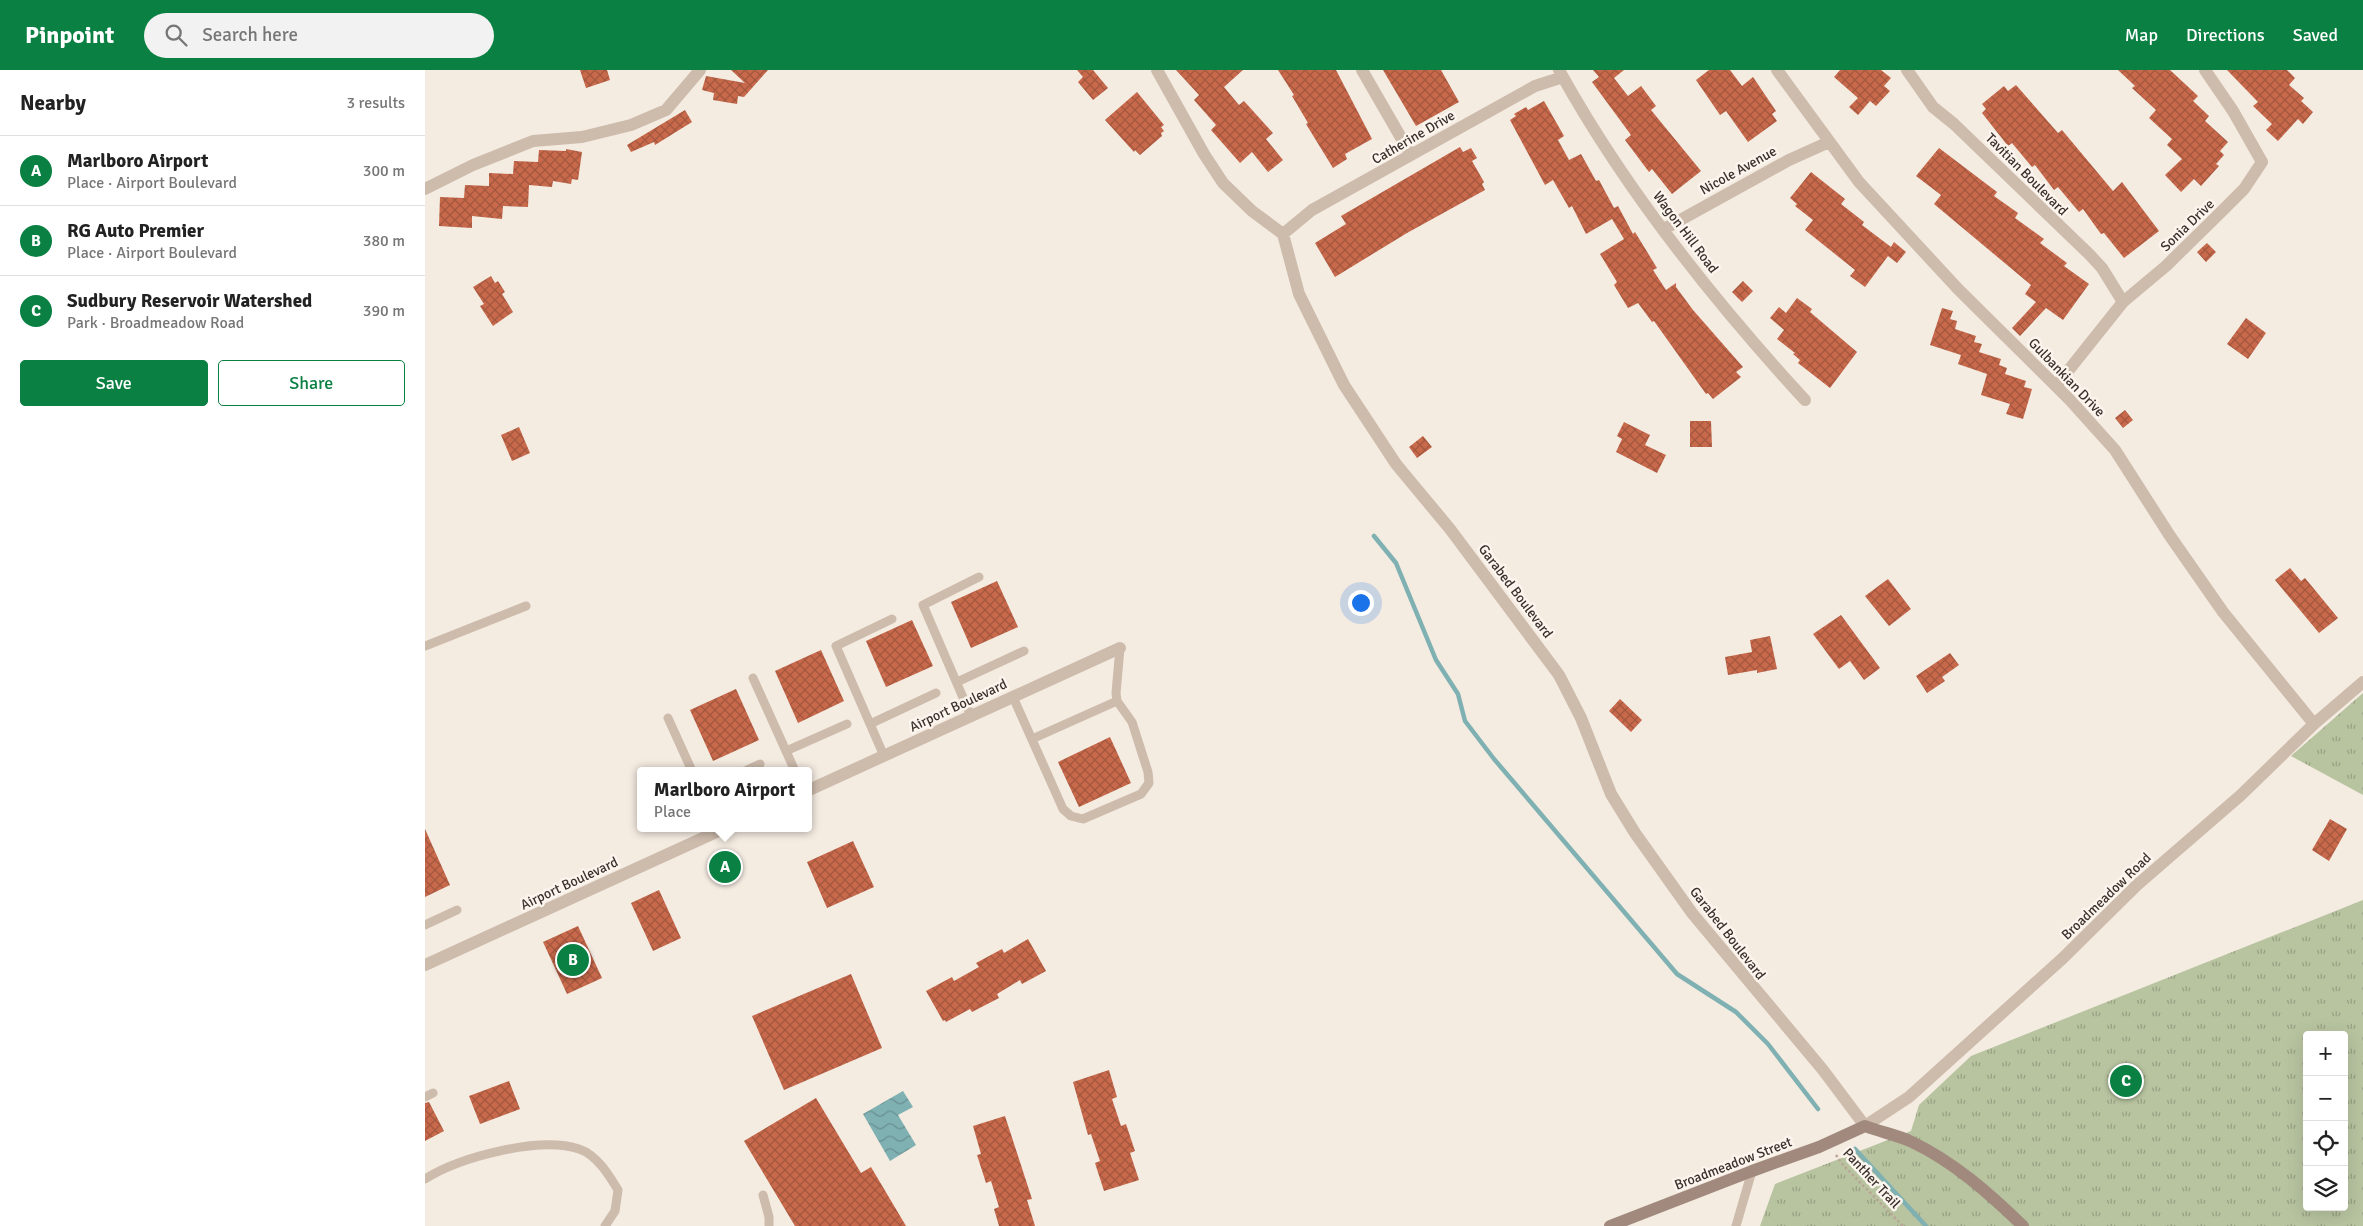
<!DOCTYPE html>
<meta charset="utf-8">
<style>
:root{--surface:#fff;--page:#f2f2f2;--text:#222;--muted:#767676;--line:#e0e0e0;--accent:#0b8043}
body{margin:0;font-family:Signika,sans-serif;background:var(--page);color:var(--text)}
.controls{position:absolute;right:15px;bottom:15px;display:grid;overflow:hidden;border-radius:5px;box-shadow:0 5px 20px #0002}
.controls button{width:45px;height:45px;display:grid;place-items:center;padding:0;border:0;border-bottom:1px solid var(--line);background:var(--surface);color:var(--text);font:25px sans-serif}
.you{position:absolute;left:935px;top:532px;width:18px;height:18px;margin:-12px;border:4px solid #fff;border-radius:50%;background:#1a73e8;box-shadow:0 0 0 8px #1a73e833}
.badge{display:grid;place-items:center;width:32px;height:32px;border-radius:50%;background:var(--accent);color:#fff;font-size:16px;font-weight:700}
.pin{position:absolute;translate:-50% -50%;border:2px solid #fff;box-shadow:0 1px 5px #0006}
.popup{position:absolute;left:212px;top:697px;width:175px;height:65px;box-sizing:border-box;display:grid;place-content:center;border-radius:5px;background:var(--surface);filter:drop-shadow(0 1px 4px #0005);font-size:16px;white-space:nowrap;color:var(--muted)}
.popup b{font-size:19px;color:var(--text)}
.popup::after{content:'';position:absolute;left:50%;top:100%;margin-left:-10px;border:10px solid transparent;border-top-color:var(--surface)}
.list{margin:0;padding:0;list-style:none}
h2{display:flex;justify-content:space-between;align-items:center;height:65px;margin:0;padding:0 20px;font-size:21px}
h2 small{font-size:16px;font-weight:400;color:var(--muted)}
.list li{display:grid;grid-template-columns:32px 1fr auto;gap:15px;align-items:center;box-sizing:border-box;height:70px;padding:0 20px;border-top:1px solid var(--line)}
.list b{display:block;font-size:19px;white-space:nowrap}
.list p{margin:0;font-size:16px;white-space:nowrap;color:var(--muted)}
.list em{font-size:16px;font-style:normal;color:var(--muted)}
.actions{display:flex;gap:10px;padding:15px 20px}
.actions a{flex:1;padding:11px 0;border:1px solid var(--accent);border-radius:5px;text-align:center;font-size:18px;color:var(--accent)}
.actions .main{background:var(--accent);color:#fff}
.icon{flex:none;width:28px;height:28px;fill:none;stroke:currentColor;stroke-width:2;stroke-linecap:round;stroke-linejoin:round}
.map{position:relative;flex:none;width:1938px;height:1156px;overflow:hidden}
header{display:flex;align-items:center;gap:30px;box-sizing:border-box;height:70px;padding:0 25px;background:var(--accent);color:#fff}
header strong{font-size:24px}
nav{display:flex;gap:28px;margin-inline-start:auto;font-size:18px}
.search{width:350px;height:45px;background:var(--page);display:flex;align-items:center;gap:12px;box-sizing:border-box;padding:0 18px;border-radius:28px;color:var(--muted);font-size:19px}
main{display:flex}
aside{flex:1;background:var(--surface)}
.map>svg:first-child{display:block}
</style>
<header>
<strong>Pinpoint</strong>
<div class="search"><svg class="icon" aria-label="search" viewBox="0 0 24 24"><circle cx="10" cy="10" r="6"/><path d="M15 15l6 6"/></svg>Search here</div>
<nav><a>Map</a><a>Directions</a><a>Saved</a></nav>
</header>
<main>
<aside>
<h2>Nearby<small>3 results</small></h2>
<ul class="list">
<li><span class="badge">A</span><div><b>Marlboro Airport</b><p>Place · Airport Boulevard</p></div><em>300 m</em></li>
<li><span class="badge">B</span><div><b>RG Auto Premier</b><p>Place · Airport Boulevard</p></div><em>380 m</em></li>
<li><span class="badge">C</span><div><b>Sudbury Reservoir Watershed</b><p>Park · Broadmeadow Road</p></div><em>390 m</em></li>
</ul>
<div class="actions"><a class="main">Save</a><a>Share</a></div>
</aside>
<div class="map">
<svg width="1938" height="1156" viewBox="0 0 1938 1156">
<defs>
<pattern id="park-tufts" width="24" height="20" patternUnits="userSpaceOnUse" patternTransform="scale(1.25)"><rect width="24" height="20" fill="#b8c4a0"/><path d="M3 7l-1-3M5 7V3M7 7l1-3M15 17l-1-3M17 17v-4M19 17l1-3" fill="none" stroke="#97a083"/></pattern>
<pattern id="water-waves" width="16" height="10" patternUnits="userSpaceOnUse" patternTransform="scale(1.25)"><rect width="16" height="10" fill="#7fb0b2"/><path d="M0 5q4-4 8 0t8 0" fill="none" stroke="#699091"/></pattern>
<pattern id="building-cross-hatch" width="8" height="8" patternUnits="userSpaceOnUse" patternTransform="scale(1.25)"><rect width="8" height="8" fill="#c8694b"/><path d="M0 0l8 8M0 8l8-8" fill="none" stroke="#a4573f"/></pattern>
</defs>
<rect width="100%" height="100%" fill="#f4ebe1"/>
<path fill="url(#park-tufts)" fill-rule="evenodd" d="M1938,623v102l-72,-39z
M1938,830v326h-603l15,-42 136,-53 8,-26 52,-49zM1882,965h37v172h-37z"/>
<path fill="url(#water-waves)" d="M478,1021l10,16 -15,8 18,30 -26,16 -27,-47z"/>
<g fill="none" stroke-linecap="round" stroke-linejoin="round">
<path stroke="#7fb0b2" stroke-width="4.5" d="M949,466l22,27 40,97 22,34 7,27 29,38 183,215 59,38 32,32 50,65
M1430,1079l71,77"/>
</g>
<path fill="url(#building-cross-hatch)" d="M155,0h27l3,10 -24,8z
M306,0h37l-24,27 -6,-1 -1,8 -24,-4 1,-7 -12,-3 4,-14 39,7z
M652,0h16l15,18 -15,12 -15,-18 5,-5z
M751,0h67l-19,17 15,18 5,-4 29,32 -7,6 17,21 -15,12 -16,-20 -12,11 -29,-33 5,-5 -22,-25 5,-5z
M853,0h58l36,69 -27,15 2,5 -14,9 -27,-44 2,-1 -16,-27 2,-1z
M958,0h58l18,32 -43,24z
M1168,0h31l-10,8 14,18 13,-10 15,20 -5,4 50,61 -29,23 -20,-25 -3,3 -24,-32 6,-5 -39,-53 7,-5z
M1284,0h21l12,16 11,-9 23,34 -4,3 5,7 -29,21 -22,-31 -6,4 -24,-35z
M1415,0h41l10,8 -7,8 6,5 -14,15 -6,-5 -12,14 -9,-8 9,-9 -24,-21z
M1693,0h52l28,26 -5,5 16,15 -4,5 23,21 -8,9 4,4 -8,9 3,2 -18,20 -7,-7 -13,13 -16,-17 17,-16 -15,-14 5,-6 -23,-21 7,-8 -24,-22 3,-2z
M1802,0h60l8,8 -6,7 15,13 -3,3 12,11 -10,12 -5,-5 -20,22 -12,-11 6,-6 -19,-18 5,-4z
M1591,15l42,48 4,-3 51,61 9,-9 37,49 -35,27 -20,-25 -3,1 -18,-25 -4,3 -21,-25 -4,3 -19,-25 -3,2 -20,-24 -4,3 -26,-33 4,-4 -4,-5 22,-18 4,5z
M712,22l27,33 -3,2 3,4 -3,2 1,3 -22,19 -5,-5 -1,2 -29,-32z
M1119,31l20,35 -6,4 11,20 12,-6 15,27 3,-1 15,28 4,-2 15,28 2,-2 22,36 -4,2 13,20 10,-7v4l17,23 50,57 -7,5 5,5 -28,22 -5,-6 -2,1 -52,-73 -2,1 -14,-19 -10,5 -14,-23 3,-3 -17,-28 24,-15 -12,-20 -26,15 -14,-28 -3,2 -16,-28 -8,5 -35,-65 6,-4 -2,-2 12,-7 2,3z
M260,40l7,12 -37,23 -1,-3 -23,10 -4,-7z
M1035,77l3,5 8,-4 6,10 -5,3 12,21 -2,2 3,6 -78,43 -72,44 -20,-34 31,-19 -5,-8z
M1514,78l58,44 -3,4 24,17 -3,5 29,21 -4,4 27,20 -3,3 25,18 -26,36 -17,-12 -26,28 -8,-8 24,-26 -11,-8 6,-9 -97,-81 7,-9 -25,-19z
M141,79l16,3 -4,28 -6,-1 -1,5 -18,-3 -1,6 -23,-2 -1,22 -25,-1 -1,13 -30,-3v12l-33,-2 1,-29 24,1 1,-13 24,1v-13l24,1 1,-13 24,1 1,-12 27,1z
M1386,102l34,27 -4,5 23,18 -2,3 29,22 3,-5 12,10 -9,11 -9,-7 -23,31 -15,-11 5,-6 -50,-40 8,-10 -18,-14 2,-2 -7,-6z
M1782,173l9,9 -10,10 -9,-10z
M66,206l4,7 3,-2 7,11 -3,2 11,18 -20,14 -13,-20 4,-2 -11,-17z
M1318,211l10,10 -11,11 -10,-10z
M1372,228l15,11 -2,3 47,40 -27,36 -32,-25 2,-3 -7,-6 2,-1 -18,-14 7,-9 -14,-12 9,-11 7,6z
M1517,238l11,3 -3,8 7,2 -2,8 21,7 -2,6 8,2 -3,8 22,7 -2,6 8,3 -2,6 21,7 -2,6 8,2 -9,30 -17,-5 4,-10 -29,-9 6,-21 -29,-10 3,-9 -31,-10z
M1821,248l20,15 -18,26 -21,-15z
M1700,340l8,10 -10,8 -8,-10z
M1265,351h21l1,26h-22z
M1199,352l26,13 -5,10 21,10 -9,18 -41,-21 6,-13 -5,-3z
M94,357l11,26 -18,8 -11,-26z
M998,366l9,11 -15,11 -8,-11z
M1865,498l11,13 4,-3 33,40 -19,15 -44,-53z
M1463,509l23,30 -22,17 -24,-30z
M572,511l21,46 -47,21 -20,-46z
M1416,545l39,53 -16,12 -14,-19 -11,8 -26,-35z
M487,550l21,46 -47,21 -20,-46z
M1345,566l7,33 -20,4v-3l-29,5 -3,-18 27,-5 -2,-12z
M396,580l23,51 -46,22 -23,-52z
M1525,583l9,12 -17,12 3,4 -18,12 -11,-17z
M311,619l23,51 -46,21 -23,-51z
M1195,629l22,21 -11,12 -22,-21z
M685,667l21,46 -52,24 -21,-45z
M1905,749l17,10 -18,32 -17,-11z
M0,759l25,56 -25,12z
M428,771l21,46 -47,21 -20,-46z
M234,820l22,48 -28,13 -22,-48z
M153,856l24,52 -35,16 -24,-52z
M603,869l18,32 -24,13 -2,-4 -23,14 2,4 -27,14 -2,-3 -24,13 -1,-2 -2,1 -17,-30 26,-14 2,4 25,-14 -3,-4 26,-14 2,4z
M426,904l31,74 -98,42 -32,-74z
M684,1000l8,27 -5,2 9,27 5,-2 9,27 -5,2 9,27 -35,11 -9,-28 5,-2 -9,-27 -3,1 -15,-53z
M84,1011l11,28 -40,15 -11,-28z
M391,1028l45,75 10,-6 35,59h-111l-51,-85z
M4,1032l15,29 -19,10v-38z
M580,1046l27,83 -5,1 8,26h-36l-5,-17 5,-2 -8,-26 -5,2 -9,-28 4,-1 -8,-28z"/>
<g fill="none" stroke-linecap="round" stroke-linejoin="round">
<path stroke="#b9a596" stroke-width="2.5" stroke-dasharray="2.5 2.5" stroke-linecap="butt" d="M1411,1085l7,10 60,61"/>
<path stroke="#cdbbac" stroke-width="9" d="M0,576l101,-40
M328,608l42,93
M532,612l67,-31
M588,627l50,112 8,7 12,3 58,-25 8,-11 -1,-11 -16,-50 -15,-21 -1,-8 4,-45
M546,646l-48,-111 56,-28
M243,648l24,53
M445,654l66,-31
M607,669l85,-38
M361,681l61,-27
M459,686l-48,-110 56,-27
M320,701l15,-7
M0,855l32,-15
M0,1027l8,-4
M0,1109c35,-22 114,-43 154,-30 18,6 30,26 39,41l-3,21 -10,15
M338,1125l6,22v9
M1311,1156l16,-55"/>
<path stroke="#cdbbac" stroke-width="12" d="M732,0l47,84 19,29 29,28 31,23 16,60 45,91 52,79 54,65 109,146 22,43 30,76 24,39 57,80 131,157 42,56 44,-29 154,-139 74,-73 104,-90 73,-71 49,-42
M937,0l49,85
M1134,0c65,118 155,231 246,330
M1352,0l82,112 99,107 112,111 45,50 55,86 53,76 91,112
M1482,0l26,37 21,17 135,130 13,14 21,34
M0,119l48,-24 60,-24 49,-4 49,-12 35,-15 34,-40
M1239,159l125,-69 40,-18
M858,164l29,-24 223,-124 28,-9
M1631,316l67,-84 43,-36 56,-55 22,-22 18,-27 -29,-51 -28,-41
M384,720l311,-142
M0,895l300,-137"/>
<path stroke="#a18a7d" stroke-width="12" d="M1185,1156l142,-55 67,-24 46,-21c15,6 33,9 47,16 42,20 78,52 111,84"/>
</g>
<g text-anchor="middle" stroke-width="5" stroke-linejoin="round" paint-order="stroke">
<g font-size="14" fill="#3b302b" stroke="#fbf5ee">
<text transform="translate(988 67) rotate(-30)" y="5">Catherine Drive</text>
<text transform="translate(1313 100) rotate(-29)" y="5">Nicole Avenue</text>
<text transform="translate(1602 104) rotate(45)" y="5">Tavitian Boulevard</text>
<text transform="translate(1762 155) rotate(-44)" y="5">Sonia Drive</text>
<text transform="translate(1261 162) rotate(53)" y="5">Wagon Hill Road</text>
<text transform="translate(1642 307) rotate(46)" y="5">Gulbankian Drive</text>
<text transform="translate(1091 521) rotate(53)" y="5">Garabed Boulevard</text>
<text transform="translate(533 635) rotate(-25)" y="5">Airport Boulevard</text>
<text transform="translate(144 813) rotate(-25)" y="5">Airport Boulevard</text>
<text transform="translate(1681 826) rotate(-44)" y="5">Broadmeadow Road</text>
<text transform="translate(1303 863) rotate(52)" y="5">Garabed Boulevard</text>
<text transform="translate(1308 1093) rotate(-21)" y="5">Broadmeadow Street</text>
<text transform="translate(1447 1108) rotate(47)" y="5">Panther Trail</text>
</g>
</g>
</svg>
<div class="controls">
<button>+</button>
<button>−</button>
<button><svg class="icon" aria-label="locate" viewBox="0 0 24 24"><circle cx="12" cy="12" r="6"/><path d="M12 2v4M12 18v4M2 12h4M18 12h4"/></svg></button>
<button><svg class="icon" aria-label="layers" viewBox="0 0 24 24"><path d="M12 4l9 5-9 5-9-5zM3 14l9 5 9-5"/></svg></button>
</div>
<div class="you"></div>
<div class="pin badge" style="left:300px;top:797px">A</div>
<div class="popup"><b>Marlboro Airport</b>Place</div>
<div class="pin badge" style="left:148px;top:890px">B</div>
<div class="pin badge" style="left:1701px;top:1011px">C</div>
</div>
</main>
